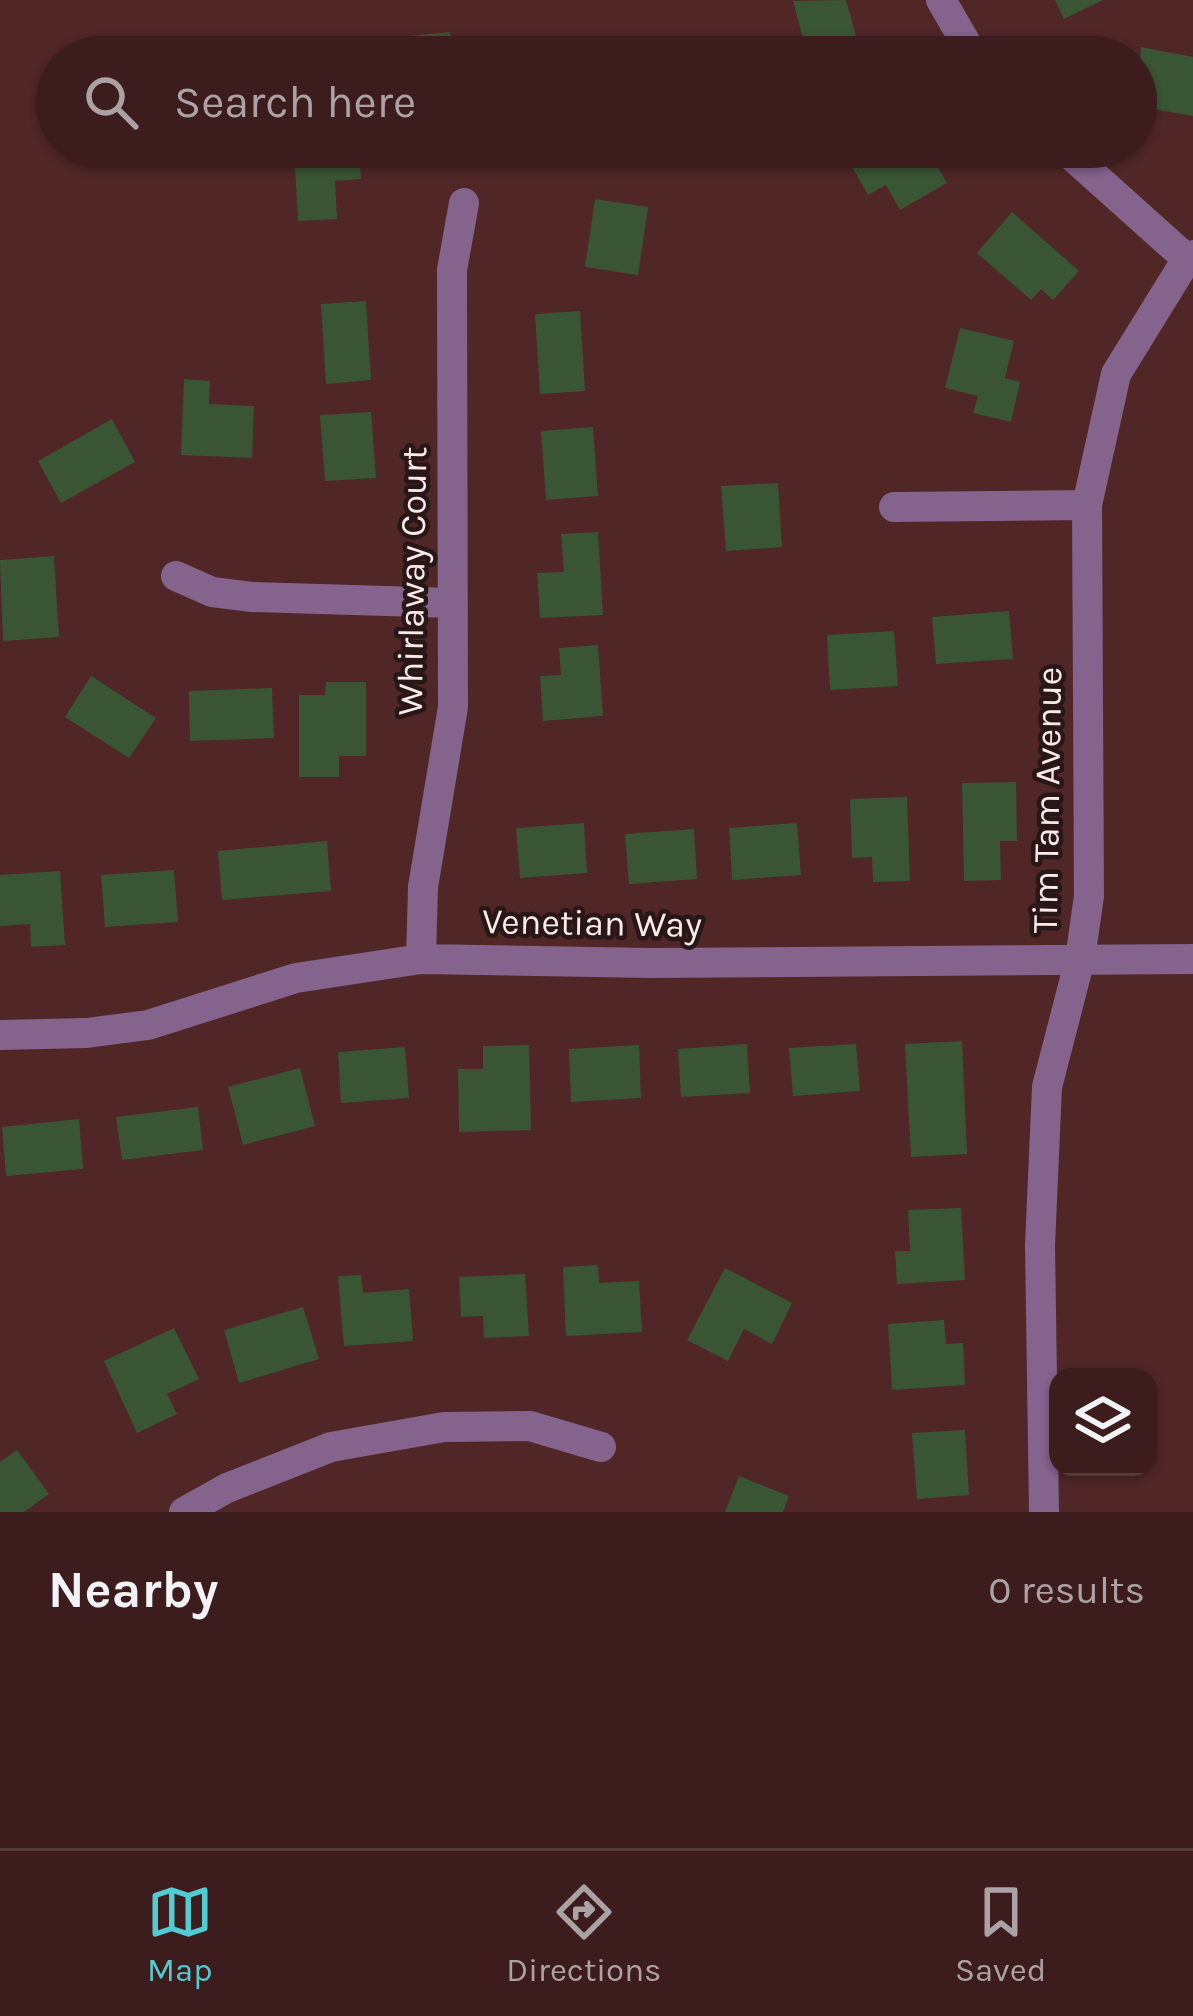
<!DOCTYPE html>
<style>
:root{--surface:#3c1c1d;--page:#47292a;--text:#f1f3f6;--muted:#aca1a4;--line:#553a3b;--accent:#51ccd2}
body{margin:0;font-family:Karla,sans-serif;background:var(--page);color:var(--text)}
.controls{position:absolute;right:36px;bottom:36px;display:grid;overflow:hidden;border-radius:24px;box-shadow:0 3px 9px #0004}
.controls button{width:108px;height:108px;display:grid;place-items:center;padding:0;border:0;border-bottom:3px solid var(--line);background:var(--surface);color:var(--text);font:60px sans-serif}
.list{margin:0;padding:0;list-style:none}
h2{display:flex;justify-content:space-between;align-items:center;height:156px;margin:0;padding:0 48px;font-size:51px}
h2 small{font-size:39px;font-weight:400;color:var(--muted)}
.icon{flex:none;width:66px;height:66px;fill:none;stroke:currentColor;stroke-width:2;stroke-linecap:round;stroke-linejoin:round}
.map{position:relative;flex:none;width:1193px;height:1512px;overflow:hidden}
.search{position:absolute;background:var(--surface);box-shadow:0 3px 9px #0004;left:36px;right:36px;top:36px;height:132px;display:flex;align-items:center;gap:30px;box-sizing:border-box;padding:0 42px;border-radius:66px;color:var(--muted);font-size:45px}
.sheet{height:336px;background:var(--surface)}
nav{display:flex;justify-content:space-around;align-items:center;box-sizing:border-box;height:168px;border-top:3px solid var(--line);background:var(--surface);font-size:33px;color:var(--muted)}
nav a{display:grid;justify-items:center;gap:6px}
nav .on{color:var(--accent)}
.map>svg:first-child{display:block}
</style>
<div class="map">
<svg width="1193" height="1512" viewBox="0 0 1193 1512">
<rect width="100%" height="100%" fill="#502627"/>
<path fill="#3a5533" d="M846,0l16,57h-54l-15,-56z
M1055,0h48l-39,19z
M450,32l3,25h-72l-2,-18z
M1141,47l52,10v59l-57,-10z
M294,147h65l2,32 -26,2 2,38 -39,2z
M841,147h85l21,36 -47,27 -14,-25 -18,10z
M595,199l53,8 -10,68 -53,-8z
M1012,212l67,59 -26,29 -12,-11 -10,11 -54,-47z
M366,301l5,79 -45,4 -5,-80z
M580,311l5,80 -45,3 -5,-80z
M960,328l54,13 -9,37 15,4 -9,40 -38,-9 5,-17 -33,-8z
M184,379l26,2 -1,23 45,2 -2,52 -71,-3z
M371,412l5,66 -51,3 -5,-66z
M112,419l23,43 -74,41 -23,-42z
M593,427l5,69 -52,4 -5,-69z
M778,483l4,64 -56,4 -5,-65z
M598,532l5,83 -63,3 -3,-45 27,-1 -3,-38z
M54,556l5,81 -56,4 -3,-81z
M1009,611l4,48 -77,5 -4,-47z
M894,631l4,55 -68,4 -3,-55z
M598,645l5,71 -60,5 -3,-45 21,-1 -2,-27z
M91,676l65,42 -27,40 -64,-41z
M326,682h40v74h-27v21h-40v-82h26z
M272,688l2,50 -84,3 -1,-50z
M1016,782l1,59h-17l1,39 -37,1 -2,-98z
M907,797l3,84 -37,1 -1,-25 -20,1 -2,-59z
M584,823l3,50 -67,5 -4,-50z
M797,823l4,52 -69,5 -3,-52z
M694,829l3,50 -68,5 -4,-50z
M327,841l4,50 -109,9 -4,-49z
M174,870l4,52 -73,5 -4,-52z
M60,871l5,74 -34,2 -1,-23 -30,2v-51z
M962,1041l5,113 -56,3 -6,-113z
M747,1044l3,49 -69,4 -3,-48z
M856,1044l4,47 -67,5 -4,-48z
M529,1045l2,85 -72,2 -1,-63h25v-23z
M639,1045l2,53 -70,4 -2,-53z
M405,1047l4,51 -68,5 -3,-51z
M300,1068l15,58 -72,19 -15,-58z
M198,1107l5,43 -81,10 -6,-43z
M79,1119l4,50 -77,7 -4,-49z
M961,1208l4,72 -68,4 -2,-33h15l-2,-41z
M598,1265l1,18 40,-2 3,51 -76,4 -3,-69z
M725,1268l67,35 -20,41 -28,-15 -16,32 -41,-21z
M525,1274l4,62 -45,2 -1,-22 -22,1 -2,-40z
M361,1275l2,18 46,-4 4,52 -69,5 -6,-70z
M303,1307l16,52 -80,24 -15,-53z
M944,1320l2,24 17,-1 2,42 -73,5 -4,-66z
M174,1328l25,51 -32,15 10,20 -40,19 -33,-72z
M965,1430l4,65 -52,4 -5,-66z
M17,1450l32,44 -25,18h-24v-50z
M739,1476l50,20 -6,16h-58z"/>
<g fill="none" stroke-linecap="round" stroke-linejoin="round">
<path stroke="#84638d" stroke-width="30" d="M941,0l33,57
M1062,147l125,112
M894,507l193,-2
M176,576l36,16 40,5 200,6
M421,959l2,-72 30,-180 -1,-437 12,-67
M0,1035l87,-2 61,-8 148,-47 125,-19 230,4 542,-4
M184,1512l43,-24 104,-41 113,-20 86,-1 71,21
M1044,1512l-4,-267 7,-158 33,-128 9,-63 -2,-391 29,-131 71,-115 6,-4"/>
</g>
<g text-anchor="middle" stroke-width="9" stroke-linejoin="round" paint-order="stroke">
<g font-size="36" fill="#fbeaea" stroke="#291616">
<text transform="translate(411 581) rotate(-89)" y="13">Whirlaway Court</text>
<text transform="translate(1046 800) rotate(-89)" y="13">Tim Tam Avenue</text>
<text transform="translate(592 922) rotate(1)" y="13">Venetian Way</text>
</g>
</g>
</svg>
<div class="controls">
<button><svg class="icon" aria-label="layers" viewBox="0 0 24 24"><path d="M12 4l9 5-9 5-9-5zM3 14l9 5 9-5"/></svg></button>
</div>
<div class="search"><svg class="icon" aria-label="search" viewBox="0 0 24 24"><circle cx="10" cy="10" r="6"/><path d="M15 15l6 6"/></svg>Search here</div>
</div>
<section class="sheet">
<h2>Nearby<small>0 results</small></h2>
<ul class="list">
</ul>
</section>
<nav>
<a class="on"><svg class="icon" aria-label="map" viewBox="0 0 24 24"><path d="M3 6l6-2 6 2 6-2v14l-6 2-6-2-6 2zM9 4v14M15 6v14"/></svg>Map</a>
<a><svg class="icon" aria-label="directions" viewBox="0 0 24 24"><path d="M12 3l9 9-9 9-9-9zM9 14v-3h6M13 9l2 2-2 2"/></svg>Directions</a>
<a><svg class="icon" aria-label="saved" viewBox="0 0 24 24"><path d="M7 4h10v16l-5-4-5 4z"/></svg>Saved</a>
</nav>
